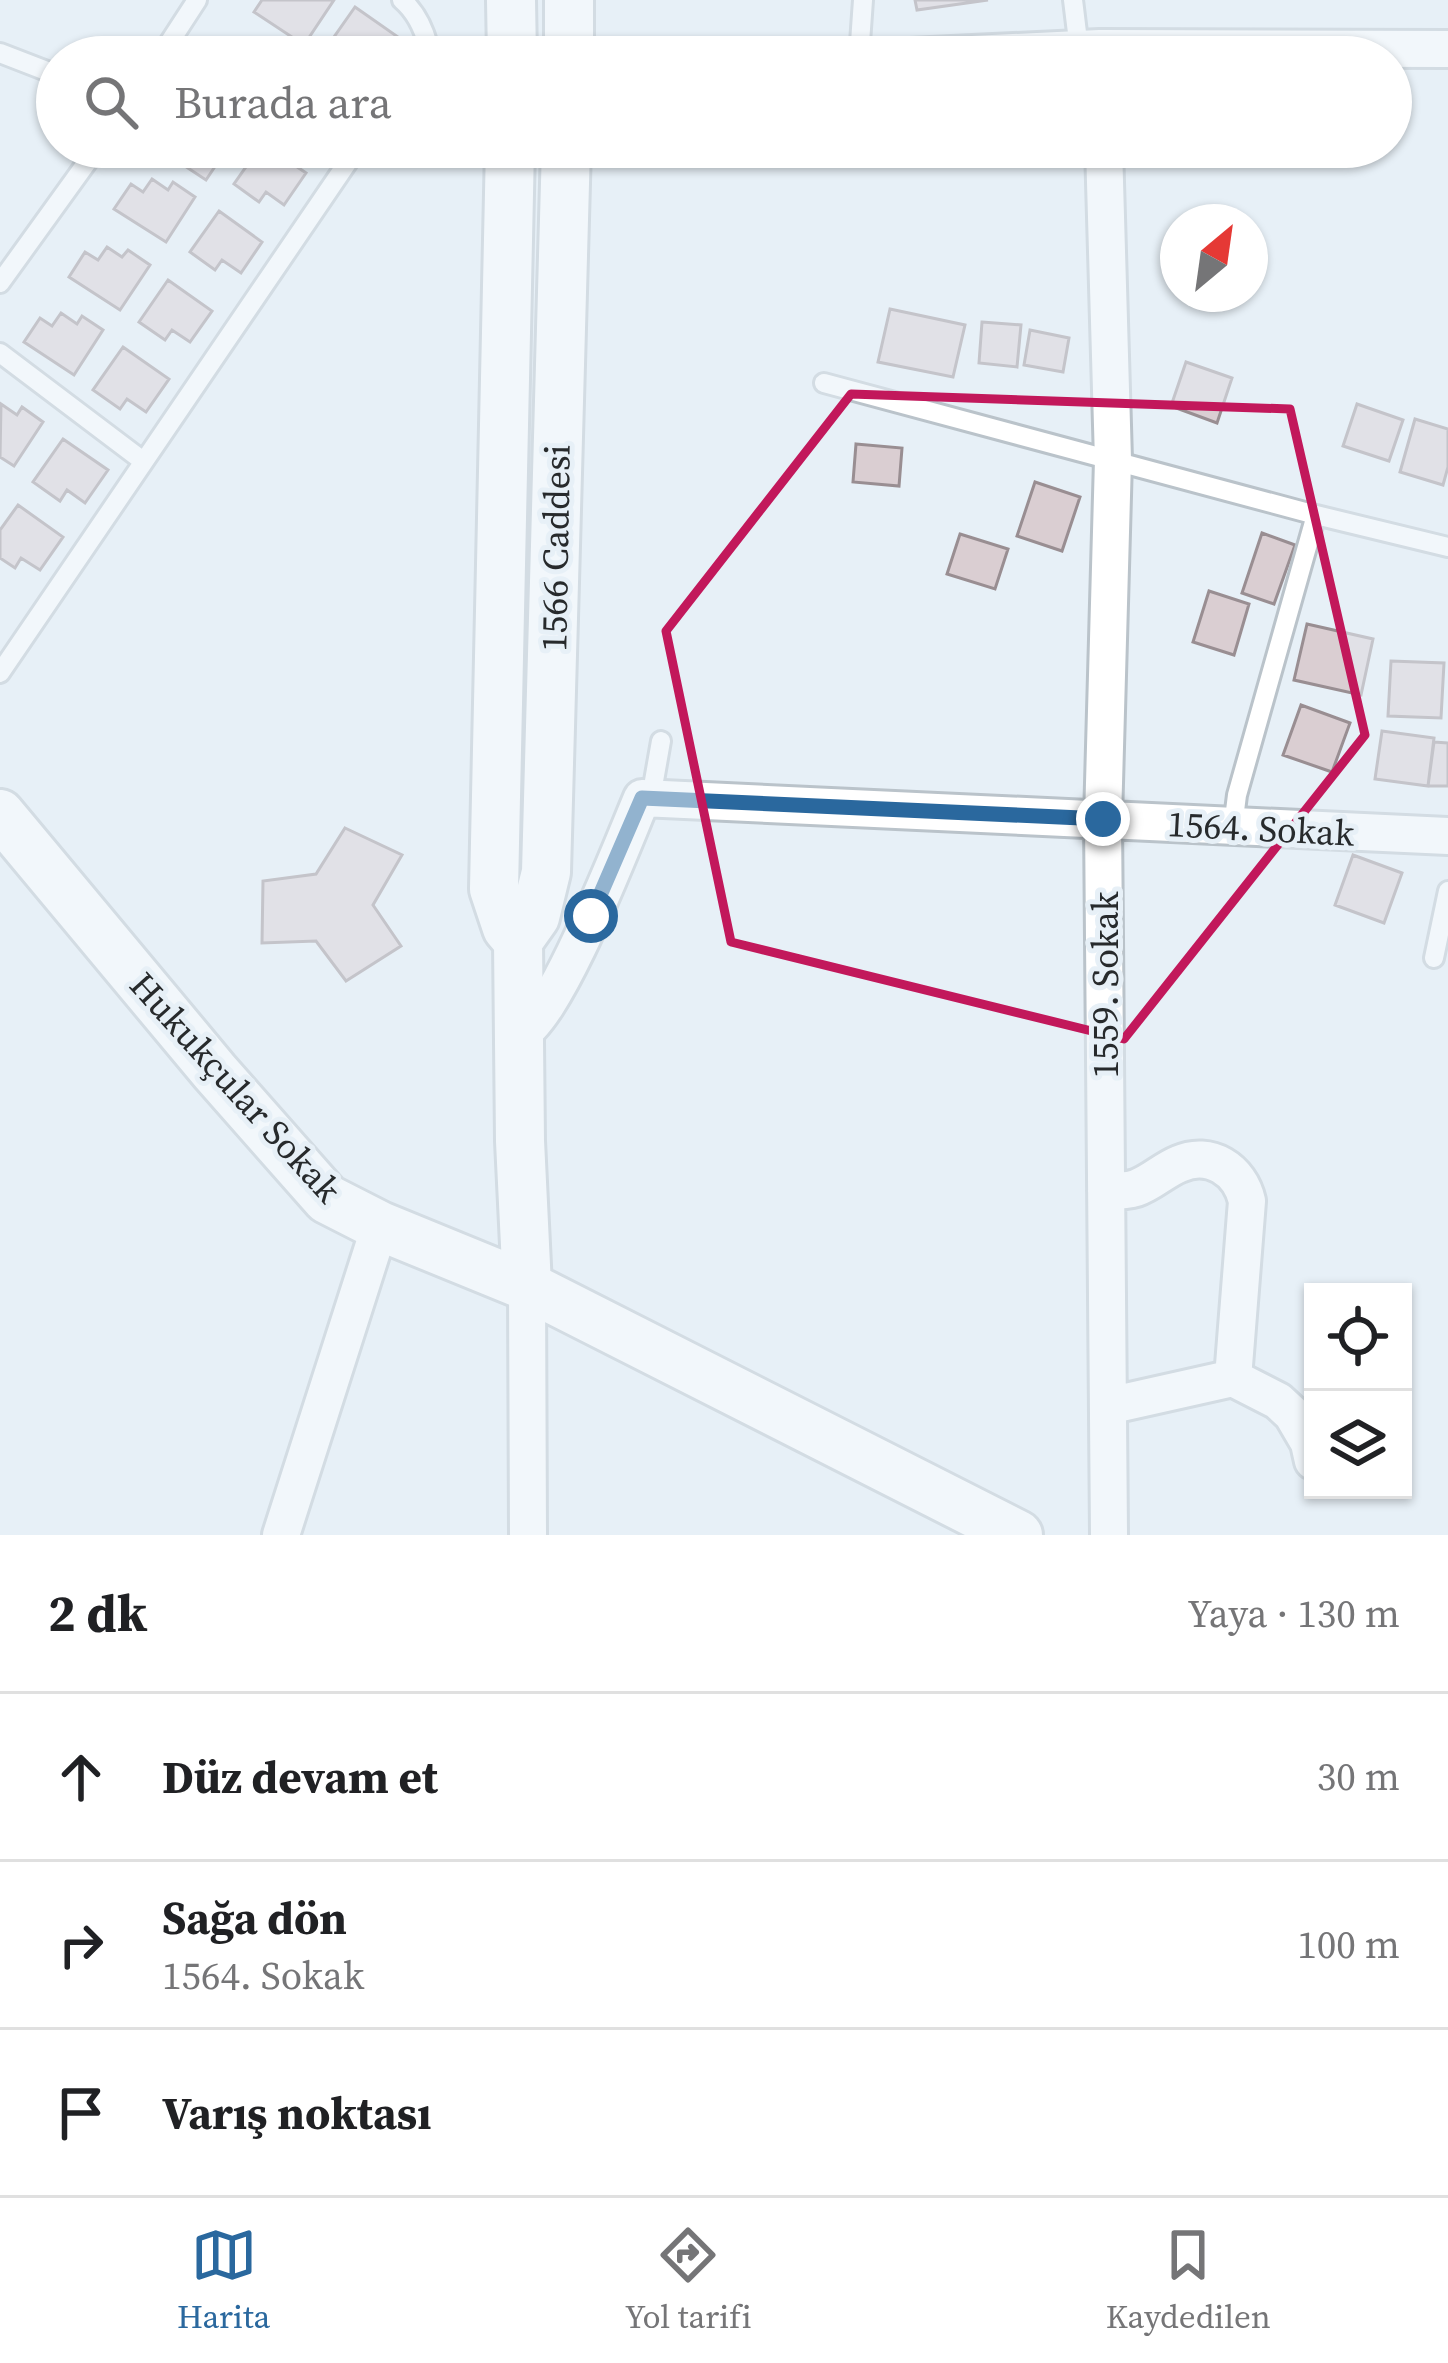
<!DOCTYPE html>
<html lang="tr">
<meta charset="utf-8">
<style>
:root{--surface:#fff;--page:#f6f6f6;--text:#202124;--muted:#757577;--line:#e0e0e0;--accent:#2a689e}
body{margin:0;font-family:"Source Serif 4",serif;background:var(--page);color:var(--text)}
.controls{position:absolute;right:36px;bottom:36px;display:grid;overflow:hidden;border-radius:0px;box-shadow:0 3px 9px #0004}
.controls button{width:108px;height:108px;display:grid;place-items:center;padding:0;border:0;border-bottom:3px solid var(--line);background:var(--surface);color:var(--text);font:60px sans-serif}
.compass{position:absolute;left:1160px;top:204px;width:108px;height:108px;border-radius:50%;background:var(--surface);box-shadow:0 3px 9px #0004;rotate:29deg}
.stop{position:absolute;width:36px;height:36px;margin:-27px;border:9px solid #2a689e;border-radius:50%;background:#fff}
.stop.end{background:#2a689e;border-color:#fff;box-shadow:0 3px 12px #0008}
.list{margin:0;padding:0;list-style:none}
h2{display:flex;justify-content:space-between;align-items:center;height:156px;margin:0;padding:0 48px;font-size:51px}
h2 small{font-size:39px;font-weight:400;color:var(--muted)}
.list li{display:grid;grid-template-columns:78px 1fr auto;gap:36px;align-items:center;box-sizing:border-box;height:168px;padding:0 48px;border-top:3px solid var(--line)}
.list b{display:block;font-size:45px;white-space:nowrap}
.list p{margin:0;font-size:39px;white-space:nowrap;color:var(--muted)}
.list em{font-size:39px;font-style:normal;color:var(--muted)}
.icon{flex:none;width:66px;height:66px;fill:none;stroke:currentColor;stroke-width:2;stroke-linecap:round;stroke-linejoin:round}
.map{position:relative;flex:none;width:1448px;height:1535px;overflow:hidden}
.search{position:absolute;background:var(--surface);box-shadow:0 3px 9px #0004;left:36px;right:36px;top:36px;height:132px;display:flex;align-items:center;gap:30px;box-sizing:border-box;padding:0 42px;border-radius:66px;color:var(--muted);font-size:45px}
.sheet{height:660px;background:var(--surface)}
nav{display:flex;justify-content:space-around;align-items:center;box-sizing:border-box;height:168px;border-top:3px solid var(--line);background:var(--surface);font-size:33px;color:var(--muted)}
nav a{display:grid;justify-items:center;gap:6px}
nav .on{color:var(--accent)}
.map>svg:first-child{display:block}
</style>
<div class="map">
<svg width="1448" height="1535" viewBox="0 0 1448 1535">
<rect width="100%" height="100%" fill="#e7f0f7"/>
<path fill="#daced2" stroke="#998e92" stroke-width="3" d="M262,0h72l-30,45 -50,-33z
M915,0h73l-71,10z
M355,7l43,30 -14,20h-43l-14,-10z
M156,147h72l-22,33z
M260,147h8l38,26 -22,32 -18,-13 -7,10 -25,-18z
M152,179l16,11 5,-8 22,15 -29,45 -52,-33 17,-25 12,8z
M219,211l43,31 -21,31 -19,-13 -7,10 -25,-18z
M107,247l15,10 6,-7 22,15 -30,45 -51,-33 16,-25 13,8z
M168,280l44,31 -22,31 -18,-12 -7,10 -26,-18z
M890,309l75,16 -12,52 -75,-15z
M61,313l16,11 5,-8 21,14 -29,45 -50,-33 16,-24 12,8z
M982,322l39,3 -4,42 -38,-4z
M1030,330l39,8 -6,34 -39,-7z
M123,347l46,32 -23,33 -19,-13 -7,10 -27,-19z
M1186,362l46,16 -15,45 -46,-17z
M1,404l16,11 5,-8 21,15 -29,44 -14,-9z
M1357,404l46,16 -14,41 -46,-15z
M1415,419l33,10v38l-5,18 -43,-13z
M63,439l45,31 -23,33 -18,-13 -7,11 -27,-19z
M856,444l46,4 -3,38 -46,-4z
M1035,482l45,15 -18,54 -45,-15z
M18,505l45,32 -23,33 -19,-12 -6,10 -15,-10v-28z
M1262,533l33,12 -21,59 -32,-11z
M960,534l48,15 -13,40 -48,-15z
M1209,591l40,13 -15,51 -41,-13z
M1307,624l66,15 -12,56 -67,-15z
M1391,661l53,2 -3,55 -53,-2z
M1301,705l49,18 -18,49 -49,-17z
M1382,731l52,7 -6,48 -53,-7z
M1434,742l14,1v43h-20z
M345,828l57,27 -29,50 28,41 -55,35 -30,-40 -54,2 1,-62 53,-7z
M1353,855l49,18 -18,50 -49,-18z"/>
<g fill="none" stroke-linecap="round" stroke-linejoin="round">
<defs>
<path id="lane" d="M402,0c14,12 21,27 26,45l-9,12
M1073,0l6,49
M0,53l57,22
M160,57l37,-57
M859,57l4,-57
M0,283l98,-136
M0,353l143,108
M824,383l492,132 132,32
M0,673l358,-526
M651,798l10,-57
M1233,827l4,-32 79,-280
M1434,958l14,-67"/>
<path id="street" d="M910,57l190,-9 348,1
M1104,147l9,313 -10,359 6,716
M519,1035c38,-19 103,-190 123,-237l806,38
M1106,1191c10,0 21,0 30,-3 15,-5 28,-18 43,-24 31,-14 61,6 68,37l-14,177
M527,1286l1,249
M1108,1406l125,-28 45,23 14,13 17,29 4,18
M281,1535l99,-309"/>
<path id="secondary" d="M511,0l1,57
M569,0v57
M510,147l-16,742 13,39 11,13 2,200 7,145
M0,814l215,258 112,127 53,27 147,60 491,249
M518,941l17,-24 11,-45 20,-725"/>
</defs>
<use href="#lane" stroke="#bac3ca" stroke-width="24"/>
<use href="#street" stroke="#bac3ca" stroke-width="42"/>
<use href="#secondary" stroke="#bac3ca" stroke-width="54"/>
<use href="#lane" stroke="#fff" stroke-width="18"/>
<use href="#street" stroke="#fff" stroke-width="36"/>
<use href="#secondary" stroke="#fff" stroke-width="48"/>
</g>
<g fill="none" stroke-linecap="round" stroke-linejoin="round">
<path stroke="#2a689e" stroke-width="15" d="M591,916l51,-118 461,21"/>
</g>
<path d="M0 0H1448V1535H0ZM851,394l439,15 75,326 -241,304 -393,-97 -65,-311z" fill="#e7f0f7" fill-opacity=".55" fill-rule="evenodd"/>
<path fill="none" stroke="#c2185b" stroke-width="9" stroke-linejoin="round" d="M851,394l439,15 75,326 -241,304 -393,-97 -65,-311z"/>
<g text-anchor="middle" stroke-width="10" stroke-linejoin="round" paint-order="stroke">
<g font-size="36" fill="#272a2c" stroke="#e7f0f7">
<text transform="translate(555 548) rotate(-89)" y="13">1566 Caddesi</text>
<text transform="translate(1261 828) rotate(3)" y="13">1564. Sokak</text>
<text transform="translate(1105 985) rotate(-90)" y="13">1559. Sokak</text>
<text transform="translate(236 1087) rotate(48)" y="13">Hukukçular Sokak</text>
</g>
</g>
</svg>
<div class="controls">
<button><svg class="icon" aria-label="locate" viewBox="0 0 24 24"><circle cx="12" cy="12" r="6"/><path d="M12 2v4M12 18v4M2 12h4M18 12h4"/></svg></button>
<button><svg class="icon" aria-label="layers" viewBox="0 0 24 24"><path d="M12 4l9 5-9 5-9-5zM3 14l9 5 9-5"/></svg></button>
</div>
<svg class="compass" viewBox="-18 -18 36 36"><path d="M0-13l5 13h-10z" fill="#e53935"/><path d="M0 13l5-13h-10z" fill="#757577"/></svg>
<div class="stop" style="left:591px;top:916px"></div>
<div class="stop end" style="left:1103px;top:819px"></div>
<div class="search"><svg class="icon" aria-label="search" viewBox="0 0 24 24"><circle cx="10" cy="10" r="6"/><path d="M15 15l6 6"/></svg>Burada ara</div>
</div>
<section class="sheet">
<h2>2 dk<small>Yaya · 130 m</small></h2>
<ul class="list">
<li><svg class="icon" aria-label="ahead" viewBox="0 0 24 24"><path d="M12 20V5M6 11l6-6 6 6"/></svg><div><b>Düz devam et</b></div><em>30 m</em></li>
<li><svg class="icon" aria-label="right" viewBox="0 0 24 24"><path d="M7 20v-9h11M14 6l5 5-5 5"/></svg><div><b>Sağa dön</b><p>1564. Sokak</p></div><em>100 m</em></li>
<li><svg class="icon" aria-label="arrive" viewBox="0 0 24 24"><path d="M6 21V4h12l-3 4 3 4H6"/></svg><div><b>Varış noktası</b></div></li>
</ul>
</section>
<nav>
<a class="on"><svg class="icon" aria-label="map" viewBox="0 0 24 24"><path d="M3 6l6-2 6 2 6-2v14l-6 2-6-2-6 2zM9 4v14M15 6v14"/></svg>Harita</a>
<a><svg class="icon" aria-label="directions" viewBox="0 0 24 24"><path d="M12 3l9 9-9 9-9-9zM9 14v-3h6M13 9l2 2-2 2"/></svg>Yol tarifi</a>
<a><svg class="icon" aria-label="saved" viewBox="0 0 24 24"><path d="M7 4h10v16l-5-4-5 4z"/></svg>Kaydedilen</a>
</nav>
